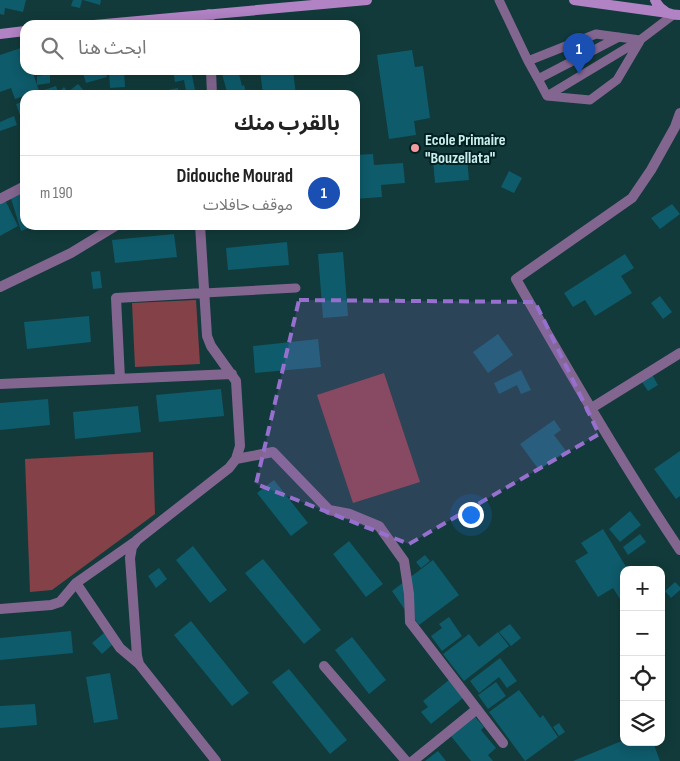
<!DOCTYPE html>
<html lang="ar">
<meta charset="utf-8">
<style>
:root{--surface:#fff;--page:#f6f6f6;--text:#222;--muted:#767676;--line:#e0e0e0;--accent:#db2777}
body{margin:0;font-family:"Sofia Sans Condensed","Noto Sans Arabic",sans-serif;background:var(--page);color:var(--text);direction:rtl}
.controls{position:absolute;right:15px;bottom:15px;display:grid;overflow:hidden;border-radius:10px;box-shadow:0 2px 12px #0003}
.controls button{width:45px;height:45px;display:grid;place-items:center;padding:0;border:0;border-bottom:1px solid var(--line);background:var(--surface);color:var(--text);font:25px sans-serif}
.you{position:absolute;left:470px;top:514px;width:18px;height:18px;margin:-12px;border:4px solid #fff;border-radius:50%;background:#1a73e8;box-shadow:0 0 0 8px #1a73e833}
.badge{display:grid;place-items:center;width:32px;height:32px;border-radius:50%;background:var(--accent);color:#fff;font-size:16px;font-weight:700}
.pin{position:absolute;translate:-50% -41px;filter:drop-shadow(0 1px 2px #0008)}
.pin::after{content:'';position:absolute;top:26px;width:18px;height:15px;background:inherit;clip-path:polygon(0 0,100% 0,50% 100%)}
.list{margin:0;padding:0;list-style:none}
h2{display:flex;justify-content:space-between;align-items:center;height:65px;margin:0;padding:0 20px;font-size:21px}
h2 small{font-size:16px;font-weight:400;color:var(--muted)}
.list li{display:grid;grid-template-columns:32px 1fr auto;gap:15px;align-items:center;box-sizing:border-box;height:75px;padding:0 20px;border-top:1px solid var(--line)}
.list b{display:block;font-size:19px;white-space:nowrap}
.list p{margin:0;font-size:16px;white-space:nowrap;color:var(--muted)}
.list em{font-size:16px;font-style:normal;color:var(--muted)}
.icon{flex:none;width:28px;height:28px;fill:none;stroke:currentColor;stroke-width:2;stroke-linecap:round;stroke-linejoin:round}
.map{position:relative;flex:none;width:680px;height:761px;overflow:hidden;direction:ltr}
.search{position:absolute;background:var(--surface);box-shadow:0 2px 12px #0003;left:20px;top:20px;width:340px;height:55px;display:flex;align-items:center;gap:12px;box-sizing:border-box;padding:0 18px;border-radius:15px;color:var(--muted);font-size:19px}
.panel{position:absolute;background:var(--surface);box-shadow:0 2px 12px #0003;left:20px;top:90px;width:340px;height:140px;border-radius:15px;direction:rtl}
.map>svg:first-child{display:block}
</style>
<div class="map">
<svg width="680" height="761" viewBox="0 0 680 761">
<rect width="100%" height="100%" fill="#123a3a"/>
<path fill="#854148" d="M196,300l4,64 -65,3 -3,-64z
M384,373l36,109 -67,21 -36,-108z
M153,452l2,62 -103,76 -22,2 -5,-133z"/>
<path fill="#0e5b6b" d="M0,0h26l-3,12 -18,-4 -1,7 -4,-1z
M73,0h9l-2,8 -9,-2z
M83,0h18l-1,5z
M24,47l1,23h7l7,21 -24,8 -4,-11 -11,4v-37z
M412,50l3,17 8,-1 7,52 -16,3 2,14 -27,4 -12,-84z
M44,70h9v3l-3,1v9l-13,2v-9l8,-1z
M82,70h23l2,7 -21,6z
M109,70h15l1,17 -15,1z
M173,70h18l5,25h-53l35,-7v5l8,-2 -2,-11 -9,2z
M238,70l4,16 2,-1 3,10h-19l-6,-21z
M260,70h33l3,25h-33z
M78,84l10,11h-25l-3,-4 4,-4 4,5z
M56,86l3,9h-21v-3z
M25,101v12l-5,2 -4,-11z
M14,116l3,9 -17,6v-9z
M373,154l1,11 29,-2 2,20 -24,2 1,12 -27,2v-44z
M467,158l2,22 -34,3 -2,-22z
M509,171l13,7 -8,15 -13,-6z
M25,187v38h13l-17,6 -12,-39z
M4,198l14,28 -18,10v-36z
M672,204l8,10 -20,15 -9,-11z
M174,234l3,23 -62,6 -3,-23z
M287,242l2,23 -61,5 -2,-22z
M343,252l5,64 -25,2 -5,-64z
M625,254l9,14 -13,8 11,17 -37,23 -10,-16 -12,7 -9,-14z
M100,271l2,17 -9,1 -2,-17z
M660,296l12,16 -9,7 -12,-16z
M89,316l2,26 -64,7 -3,-27z
M498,334l15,21 -25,18 -15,-21z
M318,339l3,28 -66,6 -2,-27z
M649,369l9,16 -10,6 -10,-15z
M521,370l10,20 -10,4 -4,-9 -18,9 -5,-11z
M221,389l3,27 -65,6 -3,-27z
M48,399l2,26 -50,5v-27z
M138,406l3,26 -66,7 -2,-27z
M554,420l7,10 -7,5 12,16 -27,19 -19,-26z
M680,451v45l-4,3 -22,-30z
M274,480l34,43 -17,13 -34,-43z
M630,511l11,14 -21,17 -11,-13z
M603,529l25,41h-4v26l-4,3 -7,-11 -15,9 -23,-36 13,-8 -7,-10z
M640,534l6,8 -18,13 -5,-8z
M349,541l34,43 -17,13 -33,-43z
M193,546l34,44 -17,13 -34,-43z
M425,555l5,6 -9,7 -5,-6z
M263,559l58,71 -17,14 -59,-71z
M433,560l26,35 -40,30 -10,-14 -2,2 -15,-22z
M159,568l8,11 -11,9 -8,-12z
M675,582l5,5v3l-9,8 -6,-7z
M449,617l13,19 -20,15 -11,-15 11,-8 -3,-4z
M191,621l58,72 -17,13 -58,-71z
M510,624l11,14 -10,8 -12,-14z
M71,631l2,22 -73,7v-22z
M498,632l11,14 -45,35 -21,-27 26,-20 10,13z
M104,633l9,11 -11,10 -10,-11z
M352,637l34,43 -17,14 -34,-44z
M500,658l17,23 -10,7 -8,-11 -20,16 -9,-12z
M289,669l58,71 -17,14 -58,-72z
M110,673l8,46 -24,4 -8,-46z
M449,680l14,18 -32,26 -10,-12 7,-5 -5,-6z
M496,682l10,14 -18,13 -10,-14z
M519,690l21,28 3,-3 15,22 -33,24 -36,-49z
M35,704l2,21 -37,3v-22z
M469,710l15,17 -3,3 15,18 -8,7 5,6h-22l-25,-31z
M559,723l6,9 -6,4 -6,-9z
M624,740v2h29l7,19h-87z
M438,751l8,10h-21z"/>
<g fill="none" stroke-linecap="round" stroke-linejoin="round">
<path stroke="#836690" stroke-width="9" d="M499,0l29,61 68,-27 44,6 33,-25
M528,61l10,18 81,-42
M538,79l9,17 93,-56
M547,96l43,4 27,-20 23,-39
M204,293l92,-5"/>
<path stroke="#836690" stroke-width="10" d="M209,14l1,11
M211,70l1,25
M680,113l-5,14 -24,43 -19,28 -116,81c52,91 105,183 164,271
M0,199l25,-13
M200,225l7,111 4,10 25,35 4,65 -4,13 -7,9 -92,72 -5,7 -2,11 7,98 2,8 77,97
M0,287l71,-34 46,-28
M120,379l-4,-81 88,-5
M0,384l232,-10
M590,409l90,-56
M236,459l37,-7 56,58 21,4 29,12 25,35 5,33 1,28 93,121
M76,583l44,65 19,16
M0,609l51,-4 9,-3 16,-19 60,-42
M324,666l82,95
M413,761l64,-52"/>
<path stroke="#b182c4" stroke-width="10" d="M574,0l94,13
M655,0c5,11 14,15 25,15
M94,25l273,-25
M0,34l25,-3"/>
</g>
<path fill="#9770cf" fill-opacity="0.2" stroke="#9770cf" stroke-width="4" stroke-dasharray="10 6" stroke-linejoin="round" d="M299,300l236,2 64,132 -190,110 -153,-60z"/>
<circle fill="#f49aa0" stroke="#012020" stroke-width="2" cx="415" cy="148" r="5"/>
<g text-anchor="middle" stroke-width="4" stroke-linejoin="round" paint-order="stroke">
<g font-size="16" font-weight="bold" fill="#cbeeee" stroke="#012020" text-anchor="start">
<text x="425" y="145">Ecole Primaire<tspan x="425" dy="18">"Bouzellata"</tspan></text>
</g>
</g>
</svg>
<div class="controls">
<button>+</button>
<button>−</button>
<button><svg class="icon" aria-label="locate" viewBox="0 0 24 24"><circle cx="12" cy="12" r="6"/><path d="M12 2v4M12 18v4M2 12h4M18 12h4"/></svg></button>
<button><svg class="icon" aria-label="layers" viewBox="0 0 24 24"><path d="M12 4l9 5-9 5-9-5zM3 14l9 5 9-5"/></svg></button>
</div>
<div class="you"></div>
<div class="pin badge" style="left:579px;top:74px;background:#1a4fb4">1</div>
<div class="search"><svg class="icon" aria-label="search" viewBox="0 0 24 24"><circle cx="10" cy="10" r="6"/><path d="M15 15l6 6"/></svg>ابحث هنا</div>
<section class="panel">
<h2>بالقرب منك<small></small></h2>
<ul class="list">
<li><span class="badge" style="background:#1a4fb4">1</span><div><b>Didouche Mourad</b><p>موقف حافلات</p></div><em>190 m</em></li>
</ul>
</section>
</div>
